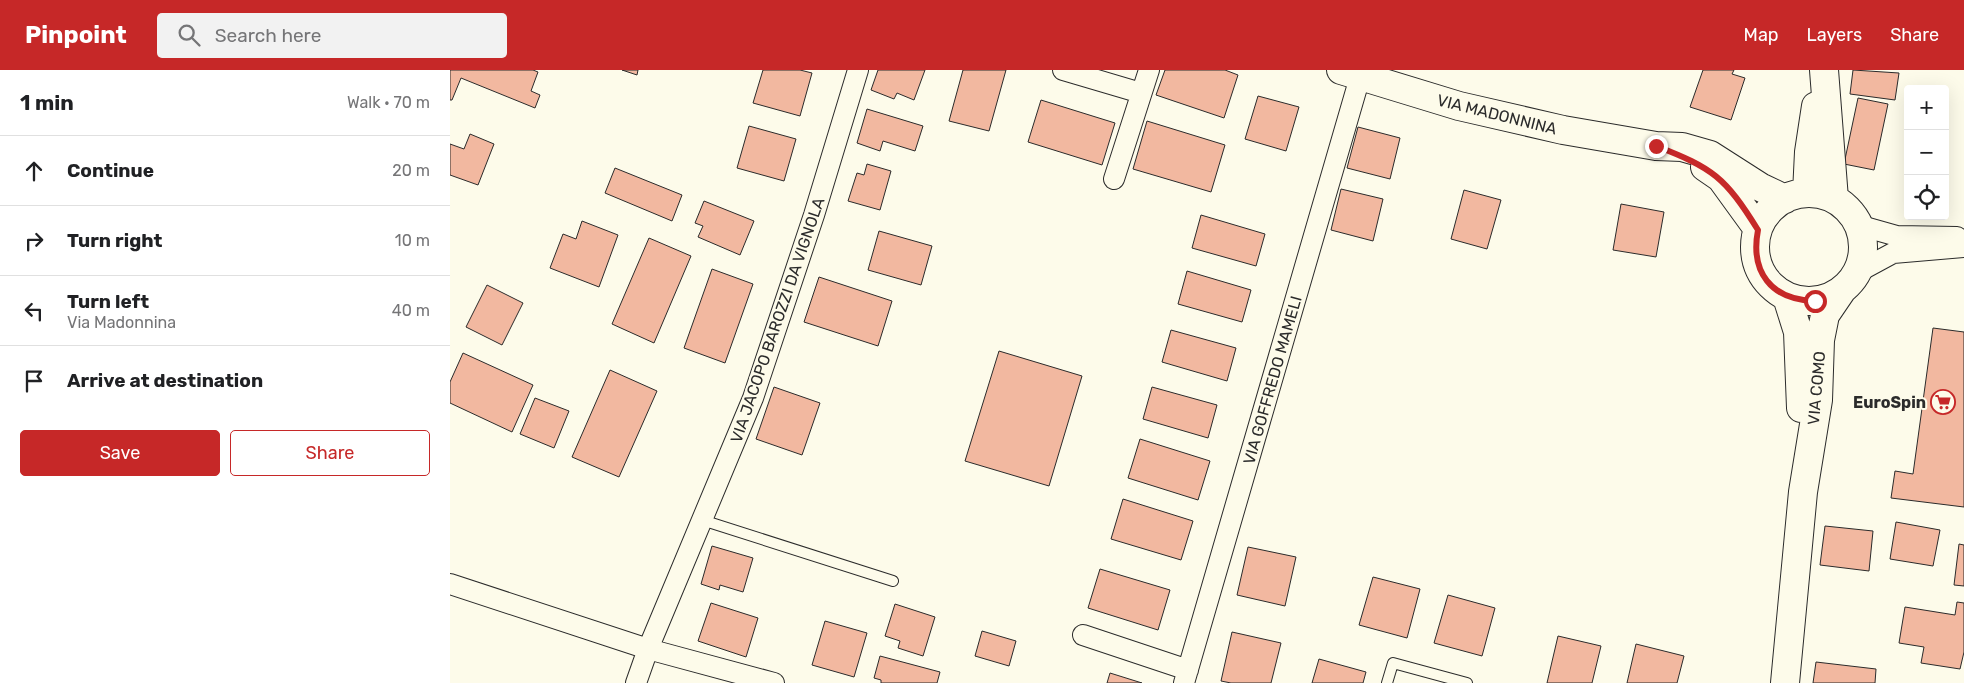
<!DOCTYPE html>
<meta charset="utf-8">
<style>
:root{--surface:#fff;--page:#f2f2f2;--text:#202124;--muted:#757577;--line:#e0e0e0;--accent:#c62828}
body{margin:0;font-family:Rubik,sans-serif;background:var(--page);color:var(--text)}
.controls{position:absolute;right:15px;top:15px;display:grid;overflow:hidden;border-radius:5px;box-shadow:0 5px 20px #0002}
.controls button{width:45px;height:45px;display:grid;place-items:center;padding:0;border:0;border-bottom:1px solid var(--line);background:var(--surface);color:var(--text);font:25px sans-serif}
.stop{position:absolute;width:15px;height:15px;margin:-11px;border:4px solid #c62828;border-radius:50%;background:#fff}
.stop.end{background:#c62828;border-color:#fff;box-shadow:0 1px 5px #0008}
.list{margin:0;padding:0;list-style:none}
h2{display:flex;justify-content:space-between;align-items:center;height:65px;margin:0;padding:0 20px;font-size:21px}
h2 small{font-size:16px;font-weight:400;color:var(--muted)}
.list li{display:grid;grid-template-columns:32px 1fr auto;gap:15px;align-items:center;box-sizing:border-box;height:70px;padding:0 20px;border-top:1px solid var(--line)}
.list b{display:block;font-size:19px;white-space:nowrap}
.list p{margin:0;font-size:16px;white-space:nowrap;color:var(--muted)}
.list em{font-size:16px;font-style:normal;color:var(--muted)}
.actions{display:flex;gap:10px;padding:15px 20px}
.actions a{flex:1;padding:11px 0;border:1px solid var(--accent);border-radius:5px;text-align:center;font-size:18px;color:var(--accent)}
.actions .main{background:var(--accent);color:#fff}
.icon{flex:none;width:28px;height:28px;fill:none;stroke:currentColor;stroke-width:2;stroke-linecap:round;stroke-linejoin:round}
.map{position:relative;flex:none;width:1514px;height:613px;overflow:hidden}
header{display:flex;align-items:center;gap:30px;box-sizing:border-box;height:70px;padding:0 25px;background:var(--accent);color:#fff}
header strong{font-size:24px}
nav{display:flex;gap:28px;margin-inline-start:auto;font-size:18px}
.search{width:350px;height:45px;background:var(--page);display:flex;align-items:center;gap:12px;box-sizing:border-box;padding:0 18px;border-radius:5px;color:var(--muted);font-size:19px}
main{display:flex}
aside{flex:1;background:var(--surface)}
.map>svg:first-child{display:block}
</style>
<header>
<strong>Pinpoint</strong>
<div class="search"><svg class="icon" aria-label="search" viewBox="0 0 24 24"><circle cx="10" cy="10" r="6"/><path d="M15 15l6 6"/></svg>Search here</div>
<nav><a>Map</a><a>Layers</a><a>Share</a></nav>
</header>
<main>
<aside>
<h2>1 min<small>Walk · 70 m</small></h2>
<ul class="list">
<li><svg class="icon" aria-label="ahead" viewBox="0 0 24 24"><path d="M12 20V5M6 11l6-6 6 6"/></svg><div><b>Continue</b></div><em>20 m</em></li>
<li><svg class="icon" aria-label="right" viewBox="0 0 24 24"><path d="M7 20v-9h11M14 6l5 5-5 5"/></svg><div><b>Turn right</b></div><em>10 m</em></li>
<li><svg class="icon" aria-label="left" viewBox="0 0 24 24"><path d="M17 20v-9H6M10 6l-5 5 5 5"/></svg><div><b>Turn left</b><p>Via Madonnina</p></div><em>40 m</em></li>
<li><svg class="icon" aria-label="arrive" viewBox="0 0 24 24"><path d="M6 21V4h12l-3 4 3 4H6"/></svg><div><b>Arrive at destination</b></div></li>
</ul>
<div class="actions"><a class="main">Save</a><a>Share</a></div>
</aside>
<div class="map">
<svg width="1514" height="613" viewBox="0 0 1514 613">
<rect width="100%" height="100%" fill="#fdfbea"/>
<path fill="#f2b8a0" stroke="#2b2b2b" d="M0,0h83l5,2 -7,19 9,4 -5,13 -74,-30 -9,22h-2z
M172,0h16l-1,5z
M313,0h37l12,3 -12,43 -47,-13z
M428,0h47l-11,30 -17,-7 -3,6 -23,-9z
M513,0h43l-17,61 -40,-10z
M715,0h60l13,5 -14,43 -68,-23z
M1253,0h31l-2,4 13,4 -14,42 -41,-13z
M1403,0l46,3 -4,27 -45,-6z
M808,26l41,11 -13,44 -41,-12z
M1408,28l30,6 -14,66 -30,-6z
M591,30l74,23 -13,42 -74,-23z
M417,39l56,17 -8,25 -32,-10 -3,10 -23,-8z
M697,51l78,24 -14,47 -78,-23z
M299,56l47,13 -12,42 -47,-13z
M908,57l42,11 -10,41 -43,-11z
M20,64l24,10 -16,41 -28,-10v-31l14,5z
M417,94l24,7 -11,39 -32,-9 9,-28 7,2z
M165,98l67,27 -10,26 -67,-28z
M891,119l42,10 -10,42 -42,-11z
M1014,120l37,10 -14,49 -36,-10z
M254,131l50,20 -14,34 -42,-18 5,-11 -8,-3z
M1171,134l43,8 -8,45 -43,-7z
M751,145l64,19 -9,32 -64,-18z
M132,151l36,14 -19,52 -49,-19 13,-34 13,5z
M429,161l53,15 -11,39 -53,-15z
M199,168l42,18 -37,87 -42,-19z
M262,199l41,15 -28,79 -41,-15z
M737,201l64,19 -9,32 -64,-18z
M369,207l73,24 -14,45 -74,-24z
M37,215l36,18 -21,42 -36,-18z
M1483,258l31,4v175l-73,-9 4,-27 18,3z
M721,260l65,18 -9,33 -65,-19z
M549,281l83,25 -33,110 -84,-25z
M13,283l70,32 -21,47 -62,-29v-21z
M160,300l47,21 -38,86 -47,-20z
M324,317l46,16 -18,52 -46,-16z
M702,317l65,18 -9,33 -65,-19z
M85,328l34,13 -15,37 -34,-14z
M690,369l70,22 -12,39 -70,-22z
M673,429l70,22 -12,39 -70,-21z
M1446,452l44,8 -7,36 -43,-7z
M1375,456l48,5 -4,40 -49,-6z
M1509,474l5,1v41l-10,-1z
M262,476l41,12 -10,34 -23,-7 -1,5 -18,-6z
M798,477l48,10 -11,49 -48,-11z
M650,499l70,21 -12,40 -70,-22z
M923,507l47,12 -13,49 -48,-13z
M998,525l47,13 -13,48 -48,-13z
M1507,532l7,1v49l-4,17 -39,-6 3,-16 -25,-4 6,-36 50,8z
M261,533l47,15 -12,39 -48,-16z
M445,534l40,13 -12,39 -25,-8 2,-7 -15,-5z
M375,551l42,12 -13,44 -42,-12z
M532,561l34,10 -7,25 -34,-10z
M782,562l49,11 -10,40h-40l-10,-2z
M1108,566l43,10 -9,37h-45z
M1186,574l48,12 -7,27h-50z
M430,586l60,16 -3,11h-56v-3l-7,-2z
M869,589l47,13 -3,11h-51z
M1366,592l60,7 -1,14h-62z
M660,603l32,10h-35z"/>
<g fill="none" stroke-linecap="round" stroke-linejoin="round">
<defs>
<path id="lane" d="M252,450l191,61
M937,613l6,-20 74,20"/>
<path id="street" d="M613,0l78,23
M664,109l35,-109
M1408,155l39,11 60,1
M1406,203l37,-20 71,-6
M0,514l198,65 126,34
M633,565l105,35
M186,613l12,-34 105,-251 61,-183 44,-145
M734,613l176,-606"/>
<path id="secondary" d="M891,0l118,36 104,24 93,16 26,1 28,8 50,32 25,12
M1374,0l10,129
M1255,97l16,11 37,51
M1357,123l2,-41 7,-46
M1305 177a54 54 0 1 1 108 0a54 54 0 1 1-108 0Z
M1337,227l11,35 3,76
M1335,613l18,-191 15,-92 2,-60 5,-25 17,-25"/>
</defs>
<use href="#lane" stroke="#2b2b2b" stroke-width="12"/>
<use href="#street" stroke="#2b2b2b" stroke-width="22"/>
<use href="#secondary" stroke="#2b2b2b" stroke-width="30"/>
<use href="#lane" stroke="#fdfbea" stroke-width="10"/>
<use href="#street" stroke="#fdfbea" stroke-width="20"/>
<use href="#secondary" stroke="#fdfbea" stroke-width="28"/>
</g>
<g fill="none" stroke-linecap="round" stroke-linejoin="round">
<path stroke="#c62828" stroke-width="6" d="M1206,76c57,22 69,31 102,84 -8,42 13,70 57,71"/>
</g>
<defs>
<symbol id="supermarket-ring" viewBox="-11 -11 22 22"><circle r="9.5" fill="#fdfbea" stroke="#c62828" stroke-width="1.5"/><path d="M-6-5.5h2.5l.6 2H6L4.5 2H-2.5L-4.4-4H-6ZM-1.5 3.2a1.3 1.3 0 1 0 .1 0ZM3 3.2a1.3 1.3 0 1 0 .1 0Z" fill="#c62828"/></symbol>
</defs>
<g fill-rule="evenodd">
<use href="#supermarket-ring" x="1479" y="318" width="28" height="28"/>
</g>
<g text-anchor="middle" stroke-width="4" stroke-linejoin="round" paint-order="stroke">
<g font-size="16" fill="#2b2b2b" stroke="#fdfbea">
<text transform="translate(1047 44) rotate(14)" y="6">VIA MADONNINA</text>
<text transform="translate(327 250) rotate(-71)" y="6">VIA JACOPO BAROZZI DA VIGNOLA</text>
<text transform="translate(822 310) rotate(-74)" y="6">VIA GOFFREDO MAMELI</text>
<text transform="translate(1366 318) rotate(-85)" y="6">VIA COMO</text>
</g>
<g font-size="16" font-weight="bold" fill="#2b2b2b" stroke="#fdfbea" text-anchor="end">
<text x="1476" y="338">EuroSpin</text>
</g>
</g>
</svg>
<div class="controls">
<button>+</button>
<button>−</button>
<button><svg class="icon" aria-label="locate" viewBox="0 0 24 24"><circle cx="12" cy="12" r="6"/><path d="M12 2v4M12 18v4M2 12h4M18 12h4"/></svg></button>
</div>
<div class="stop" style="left:1365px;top:231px"></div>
<div class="stop end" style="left:1206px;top:76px"></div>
</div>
</main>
